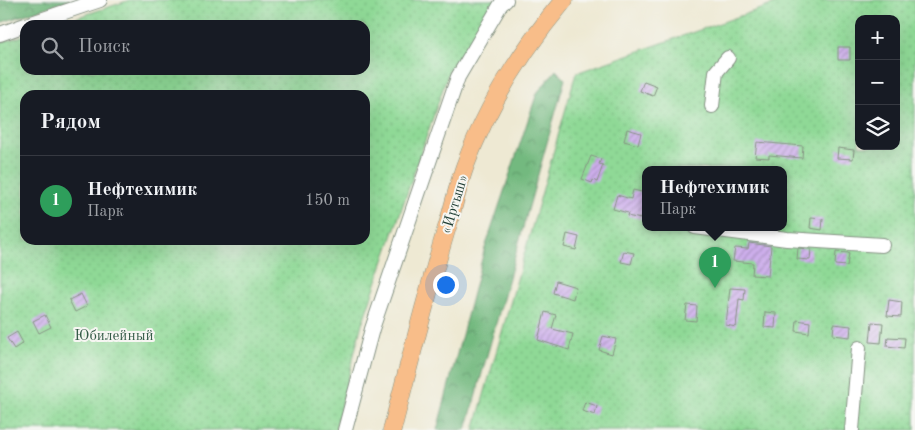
<!DOCTYPE html>
<html lang="ru">
<meta charset="utf-8">
<style>
:root{--surface:#171b24;--page:#20242c;--text:#f1f3f6;--muted:#9ea1a6;--line:#363941;--accent:#db2777}
body{margin:0;font-family:"Old Standard TT",serif;background:var(--page);color:var(--text)}
.controls{position:absolute;right:15px;top:15px;display:grid;overflow:hidden;border-radius:10px;box-shadow:0 5px 20px #0002}
.controls button{width:45px;height:45px;display:grid;place-items:center;padding:0;border:0;border-bottom:1px solid var(--line);background:var(--surface);color:var(--text);font:25px sans-serif}
.you{position:absolute;left:445px;top:284px;width:18px;height:18px;margin:-12px;border:4px solid #fff;border-radius:50%;background:#1a73e8;box-shadow:0 0 0 8px #1a73e833}
.badge{display:grid;place-items:center;width:32px;height:32px;border-radius:50%;background:var(--accent);color:#fff;font-size:16px;font-weight:700}
.pin{position:absolute;translate:-50% -41px;filter:drop-shadow(0 1px 2px #0008)}
.pin::after{content:'';position:absolute;top:26px;width:18px;height:15px;background:inherit;clip-path:polygon(0 0,100% 0,50% 100%)}
.popup{position:absolute;left:642px;top:166px;width:145px;height:65px;box-sizing:border-box;display:grid;place-content:center;border-radius:10px;background:var(--surface);filter:drop-shadow(0 1px 4px #0005);font-size:16px;white-space:nowrap;color:var(--muted)}
.popup b{font-size:19px;color:var(--text)}
.popup::after{content:'';position:absolute;left:50%;top:100%;margin-left:-10px;border:10px solid transparent;border-top-color:var(--surface)}
.list{margin:0;padding:0;list-style:none}
h2{display:flex;justify-content:space-between;align-items:center;height:65px;margin:0;padding:0 20px;font-size:21px}
h2 small{font-size:16px;font-weight:400;color:var(--muted)}
.list li{display:grid;grid-template-columns:32px 1fr auto;gap:15px;align-items:center;box-sizing:border-box;height:90px;padding:0 20px;border-top:1px solid var(--line)}
.list b{display:block;font-size:19px;white-space:nowrap}
.list p{margin:0;font-size:16px;white-space:nowrap;color:var(--muted)}
.list em{font-size:16px;font-style:normal;color:var(--muted)}
.icon{flex:none;width:28px;height:28px;fill:none;stroke:currentColor;stroke-width:2;stroke-linecap:round;stroke-linejoin:round}
.map{position:relative;flex:none;width:915px;height:430px;overflow:hidden}
.search{position:absolute;background:var(--surface);box-shadow:0 5px 20px #0002;left:20px;top:20px;width:350px;height:55px;display:flex;align-items:center;gap:12px;box-sizing:border-box;padding:0 18px;border-radius:15px;color:var(--muted);font-size:19px}
.panel{position:absolute;background:var(--surface);box-shadow:0 5px 20px #0002;left:20px;top:90px;width:350px;height:155px;border-radius:15px}
.map>svg:first-child{display:block}
</style>
<div class="map">
<svg width="915" height="430" viewBox="0 0 915 430">
<defs>
<pattern id="forest-crowns" width="20" height="18" patternUnits="userSpaceOnUse" patternTransform="scale(1.25)"><rect width="20" height="18" fill="#73b97f"/><path d="M2 6a3 3 0 1 1 6 0M12 15a3 3 0 1 1 6 0" fill="none" stroke="#5e9869"/></pattern>
<pattern id="garden-dots" width="8" height="8" patternUnits="userSpaceOnUse" patternTransform="scale(1.25)"><rect width="8" height="8" fill="#8fd996"/><path d="M2 2h.1M6 6h.1" fill="none" stroke="#7bbb82" stroke-width="1.8" stroke-linecap="round"/></pattern>
<pattern id="building-hatch" width="6" height="6" patternUnits="userSpaceOnUse" patternTransform="scale(1.25)"><rect width="6" height="6" fill="#ceafec"/><path d="M-1 1l2-2M0 6l6-6M5 7l2-2" fill="none" stroke="#a790c0"/></pattern>
</defs>
<rect width="100%" height="100%" fill="#f6f6f2"/>
<filter id="ink" filterUnits="userSpaceOnUse"><feTurbulence type="fractalNoise" baseFrequency=".02" numOctaves="2"/><feDisplacementMap in="SourceGraphic" scale="10" xChannelSelector="R" yChannelSelector="G"/><feConvolveMatrix kernelMatrix="1 2 1 2 8 2 1 2 1" color-interpolation-filters="sRGB"/></filter>
<filter id="wash" filterUnits="userSpaceOnUse"><feTurbulence type="fractalNoise" baseFrequency=".0096" numOctaves="4" result="noise"/><feDisplacementMap in="SourceGraphic" scale="20" xChannelSelector="R" yChannelSelector="G"/><feGaussianBlur stdDeviation="1.12" result="paint"/><feColorMatrix in="noise" values="0 0 0 0 0 0 0 0 0 0 0 0 0 0 0 0 0 1.4 0 .05"/><feComposite in="paint" operator="in"/></filter>
<g filter="url(#wash)">
<rect width="100%" height="100%" fill="#eee9d3"/>
<path fill="url(#forest-crowns)" stroke="#497b5a" d="M0,0h70l-70,23z
M556,70l9,9 -99,351h-29l47,-179 53,-158z"/>
<path fill="url(#garden-dots)" stroke="#578b65" fill-rule="evenodd" d="M130,0h368l-49,71 -88,256 -26,103h-335v-387l25,-8v35h340v-45h-311zM25,95h340v145h-340z
M786,0h129v430h-441l102,-357zM859,19h37v127h-37zM646,169h138v58h-138z"/>
<g id="blocks">
<path fill="url(#building-hatch)" d="M838,47h12v13h-12z
M644,81l13,5 -4,10 -13,-5z
M627,129l14,4 -3,12 -14,-4z
M757,142l46,4 -1,12 -33,-3v3l-14,-1z
M838,148l16,2 -1,9 -16,-1z
M591,156l10,3 -2,5 4,1 -6,17 -4,-2 -1,3 -10,-4z
M633,190l13,3 -5,26 -14,-3 1,-3 -15,-4 4,-14 14,4z
M811,218l12,1 -1,11 -12,-2z
M567,234l12,3 -3,13 -12,-3z
M749,243l22,3 -3,30 -16,-1 1,-12 -20,-2 2,-13 13,1z
M798,248l13,1 -1,11 -13,-1z
M624,251l10,2 -3,11 -10,-2z
M836,252l13,1 -2,13 -12,-1z
M556,281l20,6 -3,12 -20,-6z
M730,288l15,1 -1,11 -5,-1 -3,28 -10,-2z
M81,294l6,12 -12,6 -6,-12z
M889,300l13,2 -1,15 -14,-1z
M687,305l10,1 -1,15 -11,-1z
M545,312l11,3 -4,14 21,5 -4,16 -31,-10z
M765,312l11,1 -1,15 -11,-1z
M45,315l6,12 -12,6 -6,-12z
M797,320l13,2 -1,11 -13,-2z
M872,322l11,1 -2,20 -11,-1z
M834,324l17,2 -1,11 -17,-2z
M17,332l6,11 -9,6 -7,-11z
M603,336l13,3 -4,15 -13,-4z
M888,337l17,1 -1,10 -17,-2z
M585,402l12,4 -2,9 -13,-4z"/>
</g>
</g>
<g filter="url(#ink)">
<use href="#blocks" fill-opacity="0" stroke="#869384" stroke-width="1"/>
<g fill="none" stroke-linecap="round" stroke-linejoin="round">
<defs>
<path id="minor" d="M26,25l74,-25
M0,34l25,-9
M712,106l4,-34 12,-14
M695,227l92,12 95,6
M345,430l27,-101 86,-252 43,-73 5,-4
M852,430l7,-82"/>
<path id="major" d="M392,430c18,-69 35,-138 56,-206 6,-19 10,-39 17,-58 22,-60 58,-117 99,-166"/>
</defs>
<use href="#minor" stroke="#869384" stroke-width="16"/>
<use href="#major" stroke="#869384" stroke-width="19"/>
<use href="#minor" stroke="#fff" stroke-width="14"/>
<use href="#major" stroke="#f8bd89" stroke-width="18"/>
</g>
</g>
<g text-anchor="middle" stroke-width="4" stroke-linejoin="round" paint-order="stroke">
<g font-size="15" fill="#1f3d34" stroke="#f6f6f2">
<text transform="translate(454 204) rotate(-73)" y="5">«Иртыш»</text>
</g>
<g font-size="15" fill="#355c48" stroke="#f6f6f2">
<text x="114" y="340">Юбилейный</text>
</g>
</g>
</svg>
<div class="controls">
<button>+</button>
<button>−</button>
<button><svg class="icon" aria-label="layers" viewBox="0 0 24 24"><path d="M12 4l9 5-9 5-9-5zM3 14l9 5 9-5"/></svg></button>
</div>
<div class="you"></div>
<div class="pin badge" style="left:715px;top:288px;background:#2e9e5b">1</div>
<div class="popup"><b>Нефтехимик</b>Парк</div>
<div class="search"><svg class="icon" aria-label="search" viewBox="0 0 24 24"><circle cx="10" cy="10" r="6"/><path d="M15 15l6 6"/></svg>Поиск</div>
<section class="panel">
<h2>Рядом<small></small></h2>
<ul class="list">
<li><span class="badge" style="background:#2e9e5b">1</span><div><b>Нефтехимик</b><p>Парк</p></div><em>150 m</em></li>
</ul>
</section>
</div>
